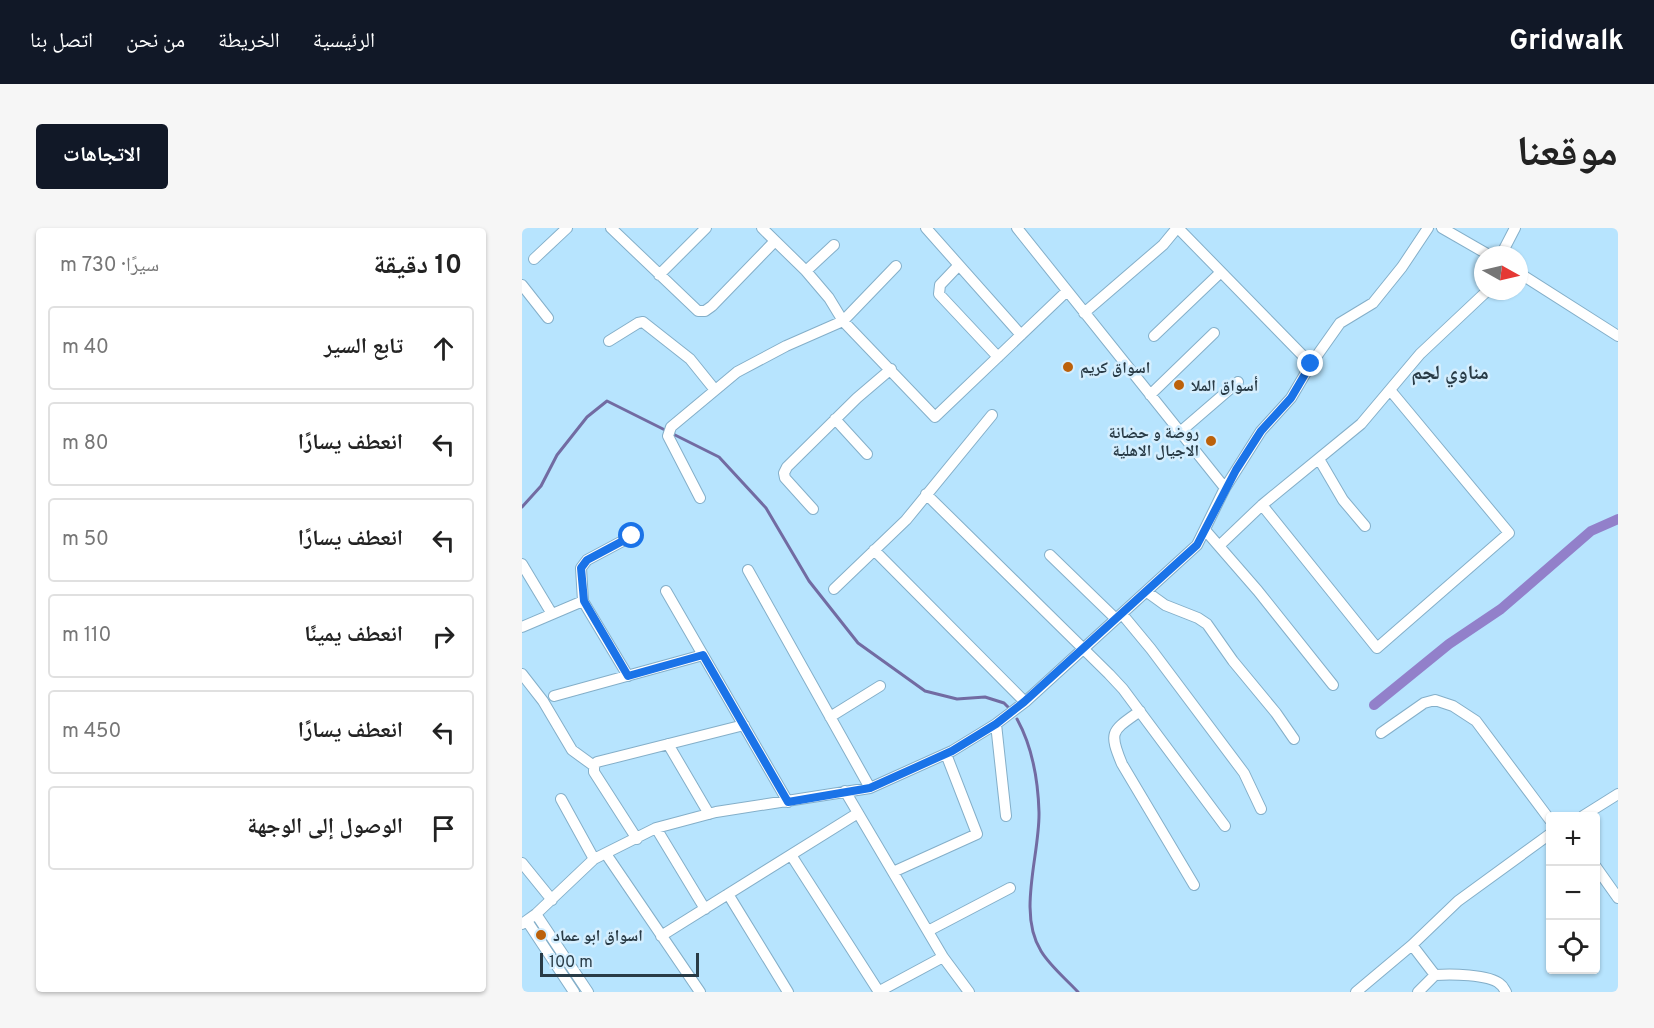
<!DOCTYPE html>
<html lang="ar">
<meta charset="utf-8">
<style>
:root{--surface:#fff;--page:#f6f6f6;--text:#222;--muted:#767676;--line:#e0e0e0;--accent:#111827}
body{margin:0;font-family:Overpass,"Noto Naskh Arabic",sans-serif;background:var(--page);color:var(--text);direction:rtl}
.controls{position:absolute;right:18px;bottom:18px;display:grid;overflow:hidden;border-radius:6px;box-shadow:0 2px 4px #0004}
.controls button{width:54px;height:54px;display:grid;place-items:center;padding:0;border:0;border-bottom:2px solid var(--line);background:var(--surface);color:var(--text);font:30px sans-serif}
.compass{position:absolute;left:952px;top:18px;width:54px;height:54px;border-radius:50%;background:var(--surface);box-shadow:0 2px 4px #0004;rotate:98deg}
.scale{position:absolute;left:18px;bottom:15px;width:159px;box-sizing:border-box;padding-left:6px;border:3px solid #293b46;border-top:0;font-size:16px;line-height:21px;white-space:nowrap;color:#293b46;-webkit-text-stroke:4px #d4eefe;paint-order:stroke}
.stop{position:absolute;width:18px;height:18px;margin:-14px;border:4px solid #1a73e8;border-radius:50%;background:#fff}
.stop.end{background:#1a73e8;border-color:#fff;box-shadow:0 2px 6px #0008}
.list{margin:0;padding:0;list-style:none}
h2{display:flex;justify-content:space-between;align-items:center;height:78px;margin:0;padding:0 24px;font-size:26px}
h2 small{font-size:20px;font-weight:400;color:var(--muted)}
.list li{display:grid;grid-template-columns:39px 1fr auto;gap:18px;align-items:center;box-sizing:border-box;height:84px;margin:0 12px 12px;padding:0 12px;border:2px solid var(--line);border-radius:6px}
.list b{display:block;font-size:22px;white-space:nowrap}
.list em{font-size:20px;font-style:normal;color:var(--muted)}
.icon{flex:none;width:33px;height:33px;fill:none;stroke:currentColor;stroke-width:2;stroke-linecap:round;stroke-linejoin:round}
.map{position:relative;flex:none;width:1096px;height:764px;overflow:hidden;direction:ltr;border-radius:6px}
header{display:flex;align-items:center;gap:36px;box-sizing:border-box;height:84px;padding:0 30px;background:var(--accent);color:#fff}
header strong{font-size:28px}
nav{display:flex;gap:33px;margin-inline-start:auto;font-size:21px}
.intro{display:flex;align-items:center;justify-content:space-between;box-sizing:border-box;height:144px;padding:0 36px}
h1{margin:0;font-size:42px}
.button{padding:15px 27px;border-radius:6px;background:var(--accent);color:#fff;font-size:21px;font-weight:700}
main{display:flex;gap:36px;padding:0 36px}
aside{flex:1;background:var(--surface);border-radius:6px;box-shadow:0 2px 4px #0004}
.map>svg:first-child{display:block}
</style>
<header>
<strong>Gridwalk</strong>
<nav><a>الرئيسية</a><a>الخريطة</a><a>من نحن</a><a>اتصل بنا</a></nav>
</header>
<div class="intro"><h1>موقعنا</h1><a class="button">الاتجاهات</a></div>
<main>
<div class="map">
<svg width="1096" height="764" viewBox="0 0 1096 764">
<rect width="100%" height="100%" fill="#b7e4fe"/>
<g fill="none" stroke-linecap="round" stroke-linejoin="round">
<path stroke="#726ba2" stroke-width="3" d="M0,279l19,-21 16,-31 30,-38 20,-16 112,56 47,51 43,73 49,62 67,48 32,8 28,-2 19,6 5,5
M495,491c16,29 21,60 22,93 1,42 -22,101 2,139 9,15 25,28 37,41"/>
<path stroke="#9280ca" stroke-width="10" d="M852,477l75,-61 52,-35 90,-78 27,-12"/>
<defs>
<path id="minor" d="M89,0l87,83h7l7,-5 63,-65
M240,0l44,43 23,27 14,23 92,96 132,-126
M404,0l95,107
M495,0l208,260
M656,0l133,136
M920,0l47,27
M979,27l14,-27
M12,31l33,-31
M437,37l-19,20 -1,9 59,63
M284,43l28,-26
M997,45l99,63
M137,47l47,-47
M0,57l26,33
M562,85l79,-68 14,-17
M632,108l67,-64
M87,113l29,-18 5,-1 47,37 25,31
M628,167l64,-62
M313,191l32,35
M658,204l58,-50
M797,231l24,41 22,26
M404,266l183,180 14,15 102,137
M178,270l-32,-62 3,-9 66,-55 49,-26 57,-25 53,-55
M740,277l115,143 132,-115 -119,-143
M291,281l-28,-31 -1,-5 3,-6 70,-69 34,-29
M683,302l53,61 75,94
M697,318l43,-41 99,-81 59,-70 67,-63
M352,322l151,152
M528,327l66,64
M0,336l30,50
M226,342l122,218
M312,361l72,-69 86,-105
M144,363l122,211
M625,364l18,13 33,13 9,6 26,37 43,52 18,26
M600,386l29,35 93,124 17,36
M0,399l61,-26
M0,446l21,27 29,49 22,16
M106,448l-45,-75 -2,-33 6,-8 45,-24
M32,468l149,-41
M618,483c-28,20 -32,20 -18,53l72,121
M308,489l50,-31
M474,496l10,92
M859,505l43,-30 11,-3 18,6 23,15 74,99
M146,516l41,70
M323,563l98,166 26,35
M39,571l33,60
M1061,588l35,-22
M134,600l49,81
M115,611l-43,-67v-6l3,-4 147,-37
M84,626l94,138
M269,627l88,137
M0,635l30,37
M1074,639l22,31
M371,644l84,-38 -31,-80
M206,666l60,98
M14,686l52,78
M5,693l47,71
M0,696l14,-10 58,-55 62,-31 60,-16 154,-24 82,-37 44,-27 29,-22 172,-157 28,-57 36,-57 30,-33 20,-34 29,-41 33,-20 29,-36 26,-39
M406,703l82,-43
M139,708l197,-123
M890,717l23,30 -17,17
M913,747c15,-1 54,-1 65,9 3,2 4,5 6,8
M356,764l65,-35
M834,764l56,-47 46,-44 92,-67"/>
</defs>
<use href="#minor" stroke="#84afc9" stroke-width="12"/>
<use href="#minor" stroke="#fff" stroke-width="10"/>
</g>
<g fill="none" stroke-linecap="round" stroke-linejoin="round">
<path stroke="#1a73e8" stroke-width="8" d="M110,308l-45,24 -6,8 3,33 44,75 75,-21 85,147 82,-14 82,-37 44,-27 28,-22 173,-157 39,-75 25,-39 30,-33 20,-34"/>
</g>
<g fill="#bc610a" stroke="#d4eefe" stroke-width="2">
<circle cx="546" cy="139" r="6"/>
<circle cx="657" cy="157" r="6"/>
<circle cx="689" cy="213" r="6"/>
<circle cx="19" cy="707" r="6"/>
</g>
<g text-anchor="middle" stroke-width="5" stroke-linejoin="round" paint-order="stroke">
<g font-size="16" font-weight="bold" fill="#293b46" stroke="#d4eefe" text-anchor="start">
<text x="558" y="145">اسواق كريم</text>
<text x="669" y="163">أسواق الملا</text>
<text x="677" y="210" text-anchor="end">روضة و حضانة<tspan x="677" dy="18">الاجيال الاهلية</tspan></text>
<text x="31" y="713">اسواق ابو عماد</text>
</g>
<g font-size="20" font-weight="bold" fill="#293b46" stroke="#d4eefe">
<text x="928" y="151">مناوي لجم</text>
</g>
</g>
</svg>
<div class="controls">
<button>+</button>
<button>−</button>
<button><svg class="icon" aria-label="locate" viewBox="0 0 24 24"><circle cx="12" cy="12" r="6"/><path d="M12 2v4M12 18v4M2 12h4M18 12h4"/></svg></button>
</div>
<svg class="compass" viewBox="-18 -18 36 36"><path d="M0-13l5 13h-10z" fill="#e53935"/><path d="M0 13l5-13h-10z" fill="#767676"/></svg>
<div class="scale">100 m</div>
<div class="stop" style="left:110px;top:308px"></div>
<div class="stop end" style="left:789px;top:136px"></div>
</div>
<aside>
<h2>10 دقيقة<small>سيرًا · 730 m</small></h2>
<ul class="list">
<li><svg class="icon" aria-label="ahead" viewBox="0 0 24 24"><path d="M12 20V5M6 11l6-6 6 6"/></svg><div><b>تابع السير</b></div><em>40 m</em></li>
<li><svg class="icon" aria-label="left" viewBox="0 0 24 24"><path d="M17 20v-9H6M10 6l-5 5 5 5"/></svg><div><b>انعطف يسارًا</b></div><em>80 m</em></li>
<li><svg class="icon" aria-label="left" viewBox="0 0 24 24"><path d="M17 20v-9H6M10 6l-5 5 5 5"/></svg><div><b>انعطف يسارًا</b></div><em>50 m</em></li>
<li><svg class="icon" aria-label="right" viewBox="0 0 24 24"><path d="M7 20v-9h11M14 6l5 5-5 5"/></svg><div><b>انعطف يمينًا</b></div><em>110 m</em></li>
<li><svg class="icon" aria-label="left" viewBox="0 0 24 24"><path d="M17 20v-9H6M10 6l-5 5 5 5"/></svg><div><b>انعطف يسارًا</b></div><em>450 m</em></li>
<li><svg class="icon" aria-label="arrive" viewBox="0 0 24 24"><path d="M6 21V4h12l-3 4 3 4H6"/></svg><div><b>الوصول إلى الوجهة</b></div></li>
</ul>
</aside>
</main>
